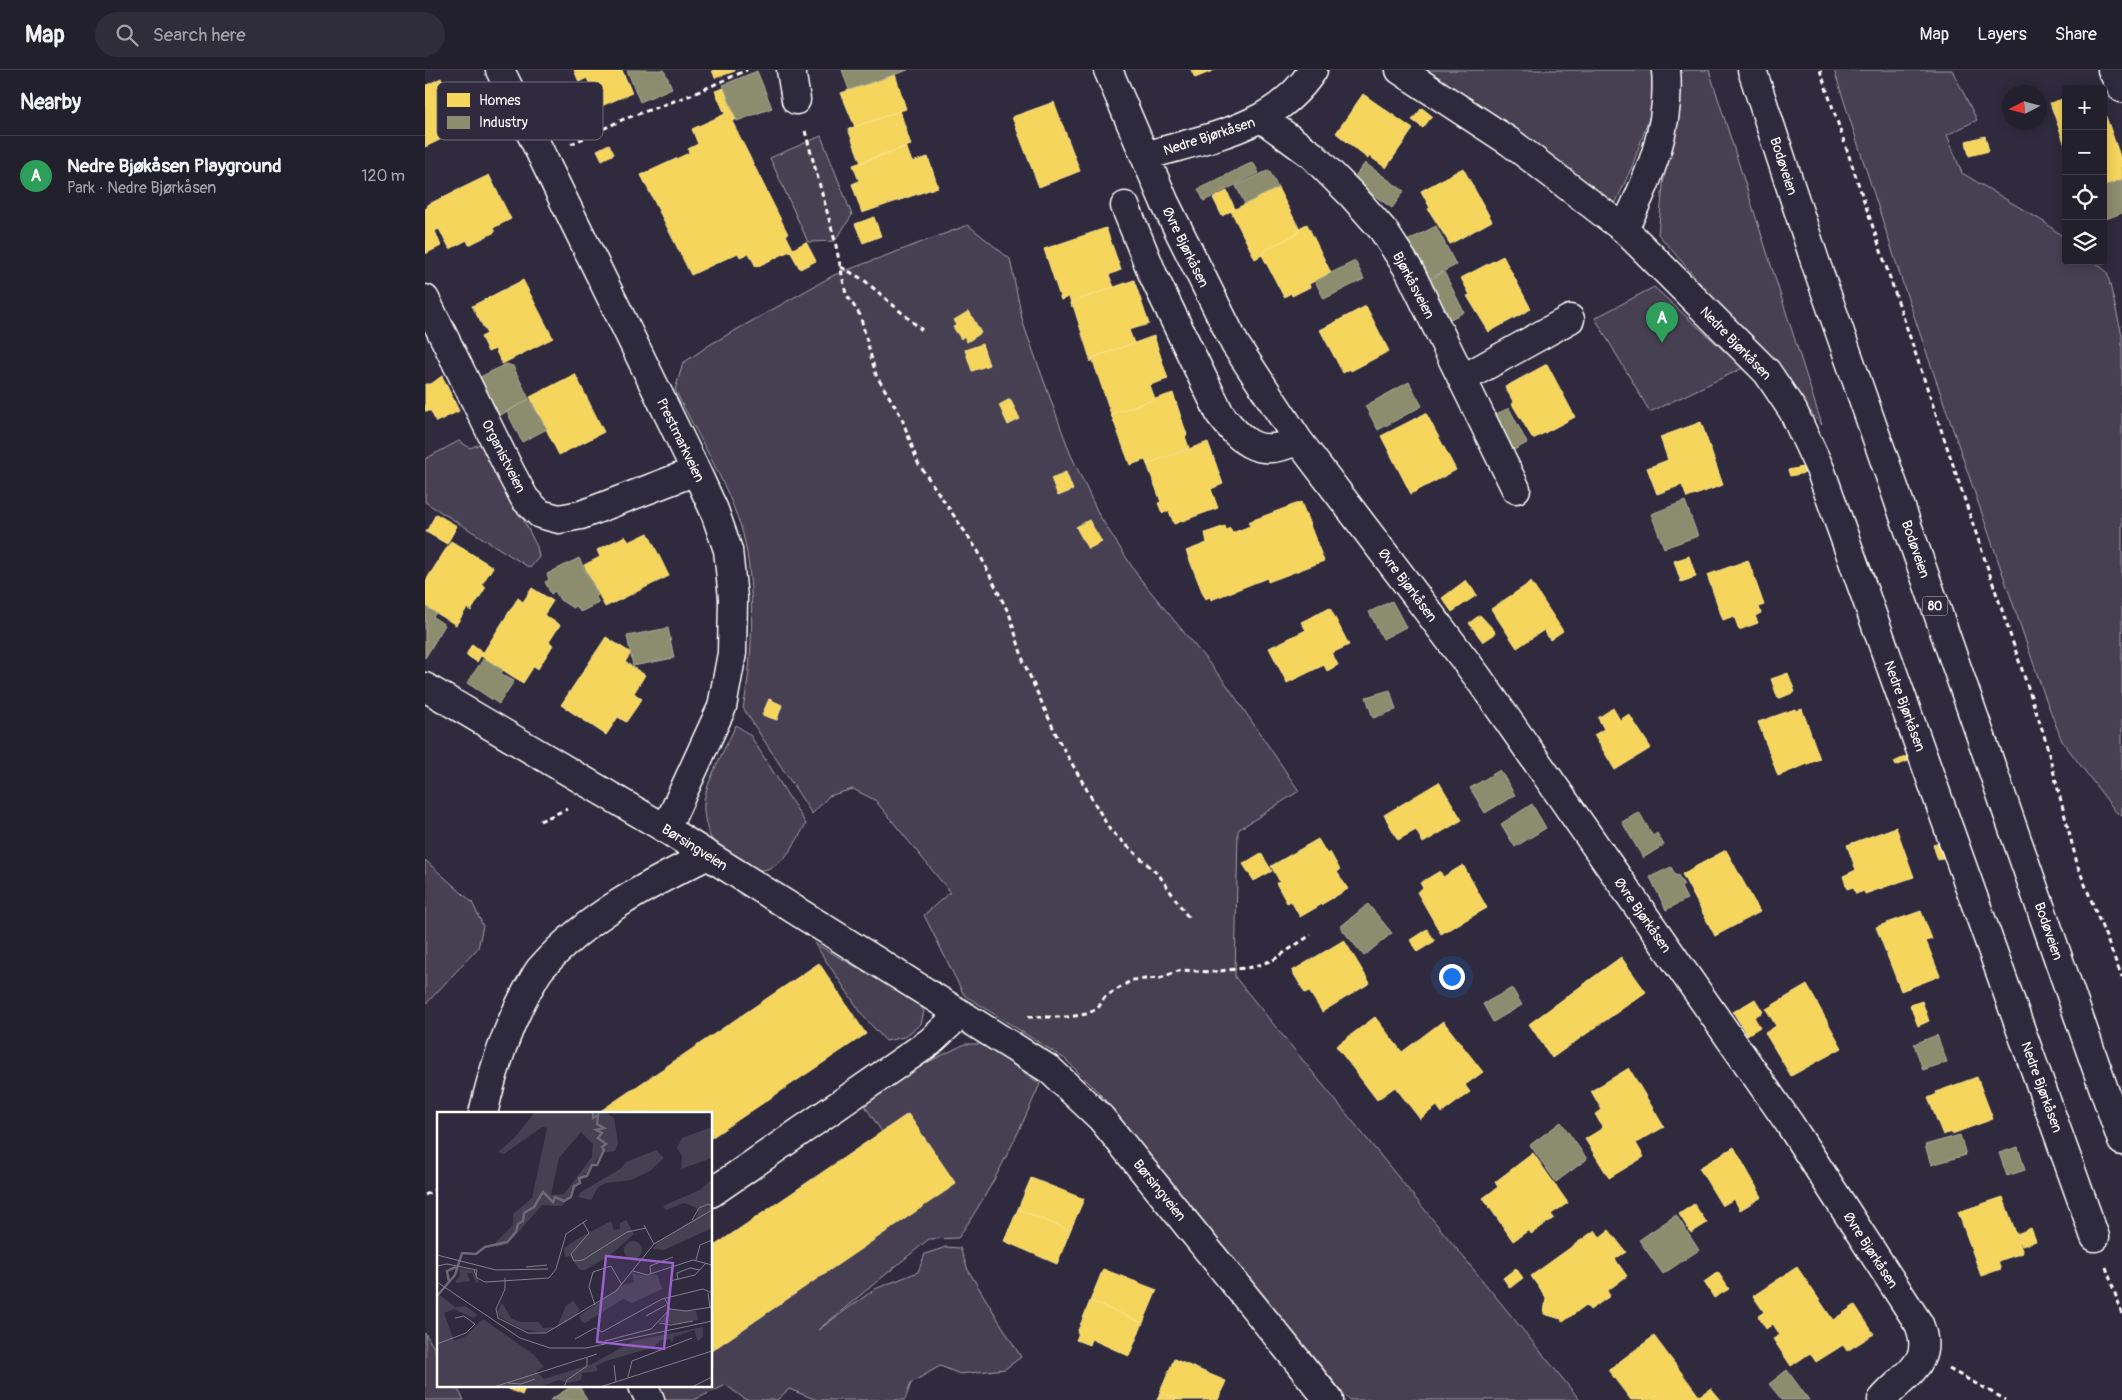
<!DOCTYPE html>
<html lang="en">
<head>
<meta charset="utf-8">
<style>
	body { margin:0; font-family:Pangolin,sans-serif; background:#2f2d3a; color:#f1f3f6 }
	.controls { position:absolute; right:15px; top:15px; display:grid; overflow:hidden; border-radius:5px; box-shadow:0 2px 12px #0003 }
	.controls button { width:45px; height:45px; display:grid; place-items:center; padding:0; border:0; border-bottom:1px solid #403e4a; background:#23202e; color:#f1f3f6; font:25px sans-serif }
	.compass { position:absolute; left:1577px; top:15px; width:45px; height:45px; border-radius:50%; background:#23202e; box-shadow:0 2px 12px #0003; rotate:264deg }
	.you { position:absolute; left:1026px; top:906px; width:18px; height:18px; margin:-12px; border:4px solid #fff; border-radius:50%; background:#1a73e8; box-shadow:0 0 0 8px #1a73e833 }
	.badge { display:grid; place-items:center; width:32px; height:32px; border-radius:50%; background:#bca0f2; color:#fff; font-size:16px; font-weight:700 }
	.pin { position:absolute; translate:-50% -41px; filter:drop-shadow(0 1px 2px #0008) }
	.pin::after { content:''; position:absolute; top:26px; width:18px; height:15px; background:inherit; clip-path:polygon(0 0,100% 0,50% 100%) }
	.list { margin:0; padding:0; list-style:none }
	h2 { display:flex; justify-content:space-between; align-items:center; height:65px; margin:0; padding:0 20px; font-size:21px }
	h2 small { font-size:16px; font-weight:400; color:#a3a3aa }
	.list li { display:grid; grid-template-columns:32px 1fr auto; gap:15px; align-items:center; box-sizing:border-box; height:80px; padding:0 20px; border-top:1px solid #403e4a }
	.list b { display:block; font-size:19px; white-space:nowrap }
	.list p { margin:0; font-size:16px; white-space:nowrap; color:#a3a3aa }
	.list em { font-size:16px; font-style:normal; color:#a3a3aa }
	.icon { flex:none; width:28px; height:28px; fill:none; stroke:currentColor; stroke-width:2; stroke-linecap:round; stroke-linejoin:round }
	.map { position:relative; flex:none; width:1697px; height:1330px; overflow:hidden }
	header { display:flex; align-items:center; gap:30px; box-sizing:border-box; height:70px; padding:0 25px; background:#23202e; border-bottom:1px solid #403e4a }
	header strong { font-size:24px }
	nav { display:flex; gap:28px; margin-inline-start:auto; font-size:18px }
	.search { width:350px; height:45px; background:#2f2d3a; display:flex; align-items:center; gap:12px; box-sizing:border-box; padding:0 18px; border-radius:28px; color:#a3a3aa; font-size:19px }
	main { display:flex }
	aside { flex:1; background:#23202e }
	.map>svg:first-child { display:block }
</style>
</head>
<body>
<header>
<strong>Map</strong>
<div class="search"><svg class="icon" aria-label="search" viewBox="0 0 24 24"><circle cx="10" cy="10" r="6"/><path d="M15 15l6 6"/></svg>Search here</div>
<nav><a>Map</a><a>Layers</a><a>Share</a></nav>
</header>
<main>
<aside>
<h2>Nearby<small></small></h2>
<ul class="list">
<li><span class="badge" style="background:#2e9e5b">A</span><div><b>Nedre Bjøkåsen Playground</b><p>Park · Nedre Bjørkåsen</p></div><em>120 m</em></li>
</ul>
</aside>
<div class="map">
<svg width="1697" height="1330" viewBox="0 0 1697 1330">
	<rect width="100%" height="100%" fill="#2f2a3d"/>
	<filter id="ink" filterUnits="userSpaceOnUse"><feTurbulence type="fractalNoise" baseFrequency=".02" numOctaves="2"/><feDisplacementMap in="SourceGraphic" scale="10" xChannelSelector="R" yChannelSelector="G"/><feConvolveMatrix kernelMatrix="1 2 1 2 8 2 1 2 1" color-interpolation-filters="sRGB"/></filter>
	<g filter="url(#ink)">
		<!-- green -->
		<path fill="#464152" stroke="#a2a0a8" d="M1000,0H1226L1228,37L1208,94L1189,137Z
			M1250,0H1284L1397,355L1233,164Z
			M1409,0H1527L1552,50L1522,65L1537,103L1619,152L1641,169V191H1669L1682,202L1697,265V746L1691,742L1637,671L1620,627L1479,217Z
			M396,66L427,145L410,171L383,172L345,88Z
			M543,155L585,189L598,253L645,383L674,445L713,506L802,615L874,721L813,760L810,907L1155,1330H924L676,1025L640,989L539,925L499,845L525,822L450,730L428,719L404,726L387,744L318,638C329,588 331,502 315,454C299,408 272,364 250,320L258,293L286,274L409,205Z
			M1229,217L1318,298L1225,342L1170,248Z
			M34,371L45,378L60,372L112,477L114,487L105,498L0,432V389Z
			M311,655L325,665L381,754C371,771 362,792 342,799C326,805 299,785 289,773C282,763 278,745 279,733C280,713 302,675 311,655Z
			M0,790L47,832L58,856L53,878L0,935Z
			M389,873L491,931L499,941L496,954L479,967L461,971L439,947Z
			M540,974H559L615,1014C592,1067 566,1121 533,1168L504,1169L393,1260L450,1219L493,1202L500,1184L521,1177L535,1178L543,1200L596,1287L580,1299L535,1304L515,1296L486,1313L480,1330H392L364,1319L352,1330H321L301,1315L269,1330H241L232,1316H286V1281L530,1113L483,1044L457,1062L438,1033L503,992Z
			M0,1263L14,1286V1316H31L39,1330H0Z"/>
		<!-- homes -->
		<path fill="#f6d55c" stroke="#f9e28d" d="M149,0H197L207,23L174,37L162,8L154,12Z
			M287,0H310V1L290,8Z
			M766,0H790L770,8Z
			M470,4L481,39L430,57L416,23Z
			M16,8L38,53L21,61L23,66L0,77V16Z
			M299,18L312,49L307,51L363,164L361,165L368,179L381,172L391,191L375,199L365,181L331,197L324,183L315,187L313,183L266,205L216,105L264,83L263,79L273,74L267,59L300,44L290,21Z
			M938,24L988,59L961,98L944,86L943,89L911,63Z
			M1641,28V78L1625,33Z
			M629,32L655,101L614,117L587,47Z
			M997,38L1007,46L998,58L987,50Z
			M1678,38L1697,92V109L1678,116Z
			M475,41L486,75L436,93L423,59Z
			M1560,66L1564,81L1544,86L1541,71Z
			M184,74L189,84L177,90L172,80Z
			M481,76L487,92L503,87L513,117L437,143L427,114L434,111L428,95Z
			M1038,98L1067,151L1025,174L1003,139L1005,138L996,121Z
			M64,105L86,149L68,158L70,162L44,175L42,170L25,179L14,159L10,161L16,176L0,184V139L3,137L2,135Z
			M853,118L874,158L873,163L839,181L837,185L830,189L806,141Z
			M802,121L810,139L797,146L788,128Z
			M449,147L456,166L438,173L430,154Z
			M882,154L906,203L884,214L885,217L867,226L866,223L859,227L837,185L839,181L873,163L874,158Z
			M681,158L696,200L684,205L689,217L647,232V237L644,227L636,230L619,179Z
			M1078,186L1106,239L1064,262L1042,226L1045,225L1036,208Z
			M98,210L128,268L77,294L70,279L63,282L56,267L62,264L47,236Z
			M709,210L724,254L704,260L709,273L667,288L666,292L647,232Z
			M941,236L964,281L926,301L925,299L918,303L895,260Z
			M544,241L556,263L542,272L539,266L536,269L528,257L532,255L529,250Z
			M729,266L743,309L725,315L730,329L686,344L687,347L667,288Z
			M557,274L564,295L547,301L540,280Z
			M1122,294L1150,347L1108,369L1087,334L1089,333L1080,317Z
			M150,304L179,362L134,385L105,327Z
			M17,306L34,341L11,352L6,341H0V314H6Z
			M748,323L762,365L760,366L764,378L722,394L723,396L720,390L705,395L686,344Z
			M585,329L595,349L583,355L574,335Z
			M1001,343L1031,400L986,424L956,366Z
			M1276,352L1298,415L1262,428L1257,415L1232,424L1222,398L1243,390L1235,367Z
			M783,372L798,414L786,419L793,438L749,454L744,441L737,443L733,433L736,432L722,394Z
			M1378,397L1380,403L1365,406L1363,400Z
			M641,402L648,420L633,426L626,408Z
			M876,432L899,491L843,512L842,508L786,530L785,527L780,529L761,481L782,473L780,463L800,456L801,460L805,458L807,463L825,456L823,452Z
			M11,444L32,456L22,474L1,462Z
			M664,450L677,472L663,479L651,457Z
			M223,463L244,506L180,537L159,495L175,487L172,480L200,466L204,472Z
			M26,471L68,497L57,514L61,517L46,541L42,538L31,555L0,536V512Z
			M1264,486L1271,507L1256,512L1249,491Z
			M1323,490L1339,535L1334,537L1336,543L1330,546L1333,553L1314,560L1309,546L1298,550L1282,505Z
			M1041,510L1052,525L1027,542L1017,528Z
			M1106,512L1138,561L1125,570L1119,560L1092,578L1066,539Z
			M107,518L128,531L119,545L135,555L124,572L128,575L113,599L109,596L98,613L56,586L93,528L98,532Z
			M905,538L924,575L907,583L913,595L902,601L899,595L862,613L844,578L881,560L876,552Z
			M1055,545L1069,560L1070,564L1058,572L1044,553Z
			M181,567L206,583L200,592L220,605L209,623L217,629L201,652L193,647L181,665L136,635Z
			M47,574L58,582L52,592L41,585Z
			M1363,603L1370,622L1353,629L1346,609Z
			M344,629L357,635L352,650L337,645Z
			M1188,638L1195,650L1204,644L1226,678L1190,700L1169,665L1179,659L1173,648Z
			M1370,639L1371,641L1377,639L1395,689L1353,706L1333,652Z
			M1486,684L1488,689L1471,696L1469,692Z
			M1014,712L1037,750L998,773L991,760L973,770L959,745Z
			M1471,757L1489,807L1440,824L1439,821L1431,824L1428,817L1422,819L1418,806L1431,800L1422,775Z
			M893,769L902,784L905,782L915,800L912,802L923,819L875,847L866,831L862,833L851,813L855,812L846,796Z
			M1519,771L1525,787L1513,790L1508,775Z
			M1301,780L1335,842L1290,866L1257,804Z
			M836,783L847,801L829,811L818,794Z
			M1038,795L1062,838L1016,864L992,822L998,818L995,813L1015,801L1018,807Z
			M1496,841L1507,869L1501,871L1515,906L1476,921L1451,857Z
			M1002,859L1010,871L992,882L985,870Z
			M919,870L945,913L897,942L884,921L880,923L867,901Z
			M1196,887L1221,922L1127,988L1104,954Z
			M394,893L441,964L286,1068V1044H171Z
			M1382,915L1417,978L1366,1006L1340,963L1351,956L1341,939Z
			M1330,929L1338,942L1329,947L1335,957L1322,965L1308,942Z
			M1497,931L1504,951L1493,956L1485,935Z
			M950,947L977,982L1018,951L1058,1002L1040,1015L1045,1022L1017,1043L1012,1036L995,1049L970,1017L952,1030L911,976Z
			M1204,998L1239,1057L1211,1073L1219,1087L1184,1108L1160,1069L1178,1058L1170,1044L1177,1040L1166,1021Z
			M1552,1007L1568,1049L1527,1064L1526,1062L1518,1065L1503,1028L1512,1024L1511,1022Z
			M483,1044L531,1114L286,1281V1178Z
			M1309,1077L1337,1127L1315,1140L1309,1129L1297,1136L1274,1098Z
			M1108,1083L1143,1133L1126,1144L1129,1148L1106,1164L1104,1160L1088,1171L1058,1128L1073,1117L1070,1112Z
			M606,1108L659,1129L645,1161L593,1139Z
			M1578,1127L1598,1183L1573,1191L1576,1199L1556,1206L1533,1142Z
			M1269,1134L1282,1153L1266,1163L1254,1144Z
			M593,1139L645,1161L632,1194L579,1171Z
			M1606,1158L1611,1171L1597,1176L1592,1164Z
			M1170,1160L1175,1167L1184,1160L1201,1182L1190,1189L1202,1206L1182,1221L1185,1226L1165,1240L1161,1235L1138,1252L1136,1249L1119,1244L1121,1228L1106,1206Z
			M1372,1197L1408,1250L1430,1235L1449,1264L1422,1281L1418,1275L1391,1292L1385,1283L1366,1296L1348,1269L1355,1265L1348,1254L1341,1259L1333,1246L1339,1242L1328,1226Z
			M1091,1198L1098,1208L1085,1218L1078,1208Z
			M678,1199L732,1220L718,1253L665,1231Z
			M1293,1202L1304,1219L1289,1228L1279,1212Z
			M665,1231L718,1253L704,1286L666,1269L664,1275L651,1270L654,1263H652Z
			M1229,1266L1274,1326L1286,1318L1296,1330H1206L1183,1300Z
			M749,1289L801,1311L793,1330H755L735,1322Z
			M77,1316H101L97,1325Z
			M735,1322L755,1330H732Z"/>
		<!-- industry -->
		<path fill="#8c8c6e" stroke="#aeae9a" d="M202,0H239L247,18L215,32Z
			M417,0H483L424,20Z
			M332,1L347,38L312,51L298,15Z
			M828,92L834,103L779,131L773,119Z
			M940,93L979,121L967,138L927,110Z
			M844,100L853,118L820,134L811,116Z
			M1697,110V143L1678,150V116Z
			M1011,156L1031,195L1000,211L980,172Z
			M930,191L939,209L899,229L890,211Z
			M1019,202L1039,242L1020,252L1001,212Z
			M81,294L88,296L104,329L74,346L55,307Z
			M984,312L997,336L953,360L940,336Z
			M104,329L122,359L97,372L82,342Z
			M1084,338L1102,373L1083,383L1065,347Z
			M1260,431L1273,466L1239,478L1226,444Z
			M154,488L173,525L171,527L174,533L155,542L152,536L148,538L135,530L130,521L126,524L120,512L124,510L122,504Z
			M967,531L981,557L958,569L944,542Z
			M0,536L11,543L8,547L20,555L0,588Z
			M243,558L249,588L208,596L202,566Z
			M59,588L78,600L76,604L89,611L74,634L42,613Z
			M965,620L971,640L948,648L941,627Z
			M1075,700L1090,725L1060,743L1045,718Z
			M1107,734L1121,758L1090,777L1076,754Z
			M1214,742L1228,766L1232,763L1239,775L1218,788L1197,752Z
			M1246,797L1251,806L1253,805L1259,815L1256,817L1262,829L1241,840L1225,807Z
			M943,834L967,863L939,886L915,857Z
			M1087,918L1097,935L1068,952L1058,934Z
			M1512,965L1522,992L1498,1000L1489,974Z
			M1136,1052L1162,1089L1131,1112L1105,1075Z
			M1535,1065L1541,1085L1506,1095L1500,1075Z
			M1593,1077L1600,1100L1582,1106L1574,1083Z
			M1251,1145L1274,1180L1238,1204L1214,1170Z
			M1362,1300L1384,1330H1357L1344,1314Z
			M147,1316H154L162,1330H125Z"/>
		<g fill="none" stroke-linecap="round" stroke-linejoin="round">
			<!-- minor casing -->
			<g stroke="#fff" stroke-width="31">
				<path id="minor" d="M75,0L271,401L289,440L303,480L308,528L307,583L297,637L241,759
					M366,0L371,30
					M683,0L740,133L810,274L873,370L1052,606L1364,1053L1494,1254C1510,1294 1480,1303 1457,1330
					M975,0L1085,72L1199,159L1342,302L1368,341L1395,399L1670,1167
					M1687,0L1697,18
					M838,49L887,85L927,125L958,160L984,200L1091,419
					M720,86C783,67 850,59 888,0
					M700,136L728,205L795,344C818,374 835,389 873,370
					M1199,159C1224,108 1246,58 1241,0
					M0,229L86,403L100,429L115,444L134,449L156,445L271,401
					M1037,309L1145,249
					M0,617L241,759L625,1000L676,1048L904,1330
					M58,1044C68,1000 81,959 103,919C108,912 111,903 117,897C161,847 224,814 283,785
					M286,1123L505,972L535,944
					M218,1316L225,1330"/>
			</g>
			<!-- major casing -->
			<g stroke="#fff" stroke-width="31">
				<path id="major" d="M1327,0L1391,194L1697,1071"/>
			</g>
			<!-- path -->
			<path stroke="#fff" stroke-width="3" stroke-dasharray="5 4" stroke-linecap="butt" d="M1395,0L1619,665L1653,797L1697,907
				M380,61L410,171L421,224L435,245L451,305L476,346L493,393L553,481L585,546L599,593L634,671L685,760L734,805L765,850
				M146,74L199,49L266,25L322,0
				M416,197L439,210L497,260
				M115,751L142,739
				M603,947H643L662,944L673,938L680,927L707,910L735,908L756,900L787,902L828,897L848,890L886,865
				M0,1125L14,1118
				M1681,1197L1697,1244
				M1524,1299L1581,1330"/>
			<!-- minor -->
			<use href="#minor" stroke="#2f2a3d" stroke-width="28"/>
			<!-- major -->
			<use href="#major" stroke="#2f2a3d" stroke-width="28"/>
		</g>
	</g>
	<g text-anchor="middle" stroke-width="5" stroke-linejoin="round" paint-order="stroke">
		<!-- shield labels -->
		<rect fill="#2f2a3d" stroke="#c1bfc5" stroke-width="1" x="1497.5" y="526.5" width="25" height="19" rx="4"/>
		<g font-size="12" font-weight="bold" fill="#fff">
			<text x="1510" y="540">80</text>
		</g>
		<!-- street labels -->
		<g font-size="14" fill="#fff" stroke="#2f2a3d">
			<text transform="translate(784 66) rotate(-18)" y="5">Nedre Bjørkåsen</text>
			<text transform="translate(1359 96) rotate(72)" y="5">Bodøveien</text>
			<text transform="translate(761 177) rotate(64)" y="5">Øvre Bjørkåsen</text>
			<text transform="translate(989 215) rotate(62)" y="5">Bjørkåsveien</text>
			<text transform="translate(1311 273) rotate(46)" y="5">Nedre Bjørkåsen</text>
			<text transform="translate(256 370) rotate(64)" y="5">Prestmarkveien</text>
			<text transform="translate(79 386) rotate(63)" y="5">Organistveien</text>
			<text transform="translate(1491 479) rotate(71)" y="5">Bodøveien</text>
			<text transform="translate(983 515) rotate(53)" y="5">Øvre Bjørkåsen</text>
			<text transform="translate(1480 636) rotate(70)" y="5">Nedre Bjørkåsen</text>
			<text transform="translate(270 777) rotate(32)" y="5">Børsingveien</text>
			<text transform="translate(1218 845) rotate(55)" y="5">Øvre Bjørkåsen</text>
			<text transform="translate(1624 861) rotate(71)" y="5">Bodøveien</text>
			<text transform="translate(1617 1017) rotate(70)" y="5">Nedre Bjørkåsen</text>
			<text transform="translate(735 1120) rotate(51)" y="5">Børsingveien</text>
			<text transform="translate(1446 1180) rotate(57)" y="5">Øvre Bjørkåsen</text>
		</g>
	</g>
	<!-- overview -->
	<g transform="translate(12 1042)">
		<rect width="275" height="275" fill="#2f2a3d"/>
		<path d="M98,0H168L177,6L181,31L178,39L165,41L125,94L105,93L71,132L59,135V130L76,113V102L95,86L110,16L105,15L67,42L61,40L78,25ZM144,20L156,32L155,45L127,82L114,83L122,46ZM275,15V46L244,57L245,44L240,36L245,26ZM219,38L227,46L213,59L194,68L169,71L161,75L154,88L141,85L144,80L183,57L189,50ZM275,67V116L227,138L216,137L220,131L259,106L261,100L260,96L247,91L229,98L226,94L263,78ZM189,108L197,122L172,144L148,158H143L133,144L128,145L127,136L142,126L174,109L177,118L183,117V111ZM187 138a9 9 0 1 1 18 0a9 9 0 1 1-18 0ZM22,156L35,158L42,170L39,171L35,161H30L33,169L20,171L18,169L23,164ZM195,161L207,164L220,162L225,177L195,191L186,187L148,211L145,210L142,204L186,173L197,170ZM3,183L18,195L28,194L41,203L36,206L17,197L7,201L17,229L29,224L46,207L97,243L107,255L99,259L107,267L155,252L196,229L266,215V224L261,230L257,218L237,225L235,231L233,227L223,228L217,235L169,249L159,254L161,259L145,261L144,268L131,271L122,268L102,275H0V184ZM136,189L143,198L136,206L120,215L106,221L85,217L63,205L60,200L65,191L74,206L83,210H102L106,216L120,215L129,194ZM233,198L259,199L261,208L237,212L223,210Z" fill="#464152" fill-rule="evenodd"/>
		<path fill="none" stroke="#6d6a77" stroke-width="2.5" d="M12,170L10,159L19,155M0,184L18,163L25,141L39,142L48,135L70,130L79,120L81,112L86,109L87,101L97,95L106,80L116,90L118,85L127,89L134,85L137,74L143,71L142,66L150,64L155,53H160L167,38L165,35L169,32L161,26L165,21L159,18L167,16L160,12L161,3L156,6V0"/>
		<path fill="none" stroke="#827f8b" stroke-width="1" d="M255,108L262,96L271,92L275,94M146,110L152,121L134,142L137,149L146,148L190,120L209,116M207,113L217,132M0,143L59,158L111,157M259,148L263,133L275,128M0,154L10,152L40,158L39,164M89,155L110,153M37,158L40,166L48,170L112,166L119,157L129,122L150,108M196,159L210,163L256,148L275,153M214,162L213,154L236,145M68,166V177L59,197L61,206L91,221H109L179,179L217,132L275,98M241,168L240,161L253,156L263,158M233,169L258,163L269,151M0,170L83,226L113,236H149L275,209M271,181L273,196M158,193L152,175L156,160L174,154L185,173M233,197L249,199L275,195M209,204L229,193M222,211L234,213L256,209M138,227L158,216L165,220L225,187L266,177L275,181M168,229L214,217L233,197L228,187M0,232L29,221L38,212L27,204L18,206M177,253L179,270M191,265L195,249L255,226M71,271L84,272L98,267M57,275L160,242M127,275L130,268L150,254V246M163,275L275,239M255,275L275,265"/>
		<path fill="#9c61cf" fill-opacity="0.15" stroke="#9c61cf" stroke-width="2.5" d="M169,144L236,151L227,237L160,230Z"/>
		<rect width="275" height="275" fill="none" stroke="#fff" stroke-width="2.5"/>
	</g>
	<!-- legend -->
	<rect x="12" y="12" width="166" height="58" rx="8" fill="#2f2a3d" stroke="#6d6a77" stroke-width="1"/>
	<rect x="22" y="23" width="23" height="14" fill="#f6d55c"/>
	<rect x="22" y="46" width="23" height="13" fill="#8c8c6e"/>
	<g font-size="14" fill="#fff">
		<text x="54" y="35">Homes</text>
		<text x="54" y="57">Industry</text>
	</g>
</svg>
<div class="controls">
<button>+</button>
<button>−</button>
<button><svg class="icon" aria-label="locate" viewBox="0 0 24 24"><circle cx="12" cy="12" r="6"/><path d="M12 2v4M12 18v4M2 12h4M18 12h4"/></svg></button>
<button><svg class="icon" aria-label="layers" viewBox="0 0 24 24"><path d="M12 4l9 5-9 5-9-5zM3 14l9 5 9-5"/></svg></button>
</div>
<svg class="compass" viewBox="-18 -18 36 36"><path d="M0-13l5 13h-10z" fill="#e53935"/><path d="M0 13l5-13h-10z" fill="#a3a3aa"/></svg>
<div class="you"></div>
<div class="pin badge" style="left:1237px;top:273px;background:#2e9e5b">A</div>
</div>
</main>
</body>
</html>
